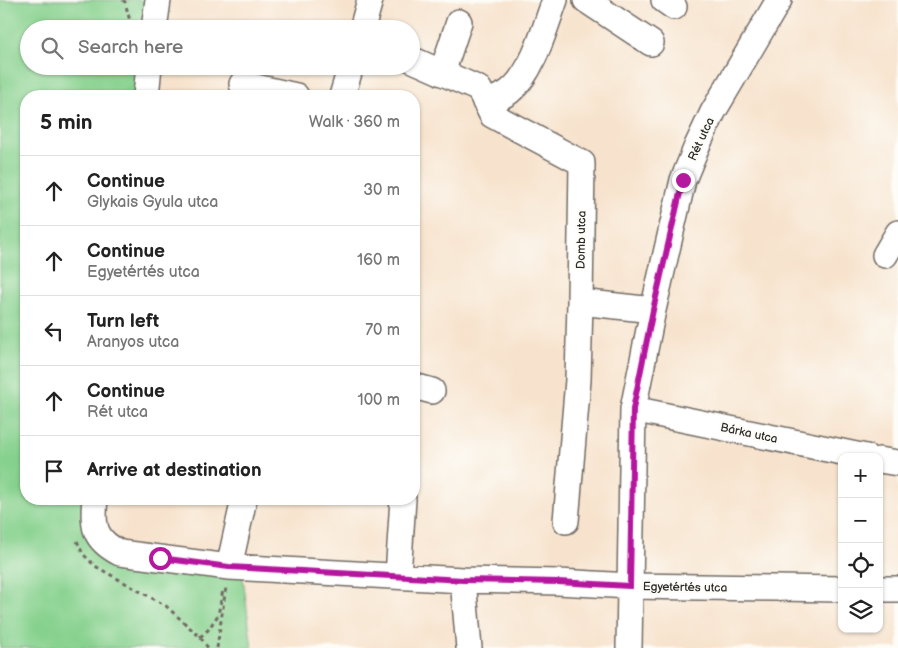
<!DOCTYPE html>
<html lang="en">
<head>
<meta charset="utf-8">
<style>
	body { margin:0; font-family:"Balsamiq Sans",sans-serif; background:#f6f6f6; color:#222 }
	.controls { position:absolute; right:15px; bottom:15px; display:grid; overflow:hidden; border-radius:10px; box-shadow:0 1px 4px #0004 }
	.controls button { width:45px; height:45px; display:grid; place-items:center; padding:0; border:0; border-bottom:1px solid #e0e0e0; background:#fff; color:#222; font:25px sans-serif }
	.stop { position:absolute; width:15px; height:15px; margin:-11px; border:4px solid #b5179e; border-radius:50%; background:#fff }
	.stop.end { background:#b5179e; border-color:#fff; box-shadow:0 1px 5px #0008 }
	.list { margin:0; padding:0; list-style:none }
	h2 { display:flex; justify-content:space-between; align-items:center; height:65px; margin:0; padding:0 20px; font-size:21px }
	h2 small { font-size:16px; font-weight:400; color:#767676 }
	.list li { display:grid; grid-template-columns:32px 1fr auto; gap:15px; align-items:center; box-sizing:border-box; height:70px; padding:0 20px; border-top:1px solid #e0e0e0 }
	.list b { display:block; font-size:19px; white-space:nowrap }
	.list p { margin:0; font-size:16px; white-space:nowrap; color:#767676 }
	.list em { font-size:16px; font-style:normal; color:#767676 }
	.icon { flex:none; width:28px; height:28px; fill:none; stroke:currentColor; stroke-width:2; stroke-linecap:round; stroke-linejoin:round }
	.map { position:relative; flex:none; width:898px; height:648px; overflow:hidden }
	.search { position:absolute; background:#fff; box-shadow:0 1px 4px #0004; left:20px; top:20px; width:400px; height:55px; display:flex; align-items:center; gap:12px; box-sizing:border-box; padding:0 18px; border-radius:28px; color:#767676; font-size:19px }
	.panel { position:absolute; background:#fff; box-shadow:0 1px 4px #0004; left:20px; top:90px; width:400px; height:415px; border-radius:20px }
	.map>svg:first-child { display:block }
</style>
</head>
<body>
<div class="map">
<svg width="898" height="648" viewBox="0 0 898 648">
	<rect width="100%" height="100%" fill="#fdfcf7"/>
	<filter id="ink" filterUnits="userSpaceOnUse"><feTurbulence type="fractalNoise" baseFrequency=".02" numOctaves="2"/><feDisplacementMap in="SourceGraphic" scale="10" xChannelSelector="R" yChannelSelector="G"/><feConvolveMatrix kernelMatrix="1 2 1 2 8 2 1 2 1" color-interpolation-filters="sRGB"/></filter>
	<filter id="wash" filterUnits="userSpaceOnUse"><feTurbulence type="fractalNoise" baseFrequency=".0096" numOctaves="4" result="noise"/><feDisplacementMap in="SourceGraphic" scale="20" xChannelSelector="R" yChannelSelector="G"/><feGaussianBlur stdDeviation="1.12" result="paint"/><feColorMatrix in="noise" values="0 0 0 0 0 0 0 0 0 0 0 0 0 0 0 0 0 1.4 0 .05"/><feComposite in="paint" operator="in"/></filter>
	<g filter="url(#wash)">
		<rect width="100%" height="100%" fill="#f7e3cd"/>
		<!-- grass -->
		<path fill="#87d18e" stroke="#597e5c" d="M0,0H142L151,11V29H29V66H151L150,96H26V499H98L103,529L129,552L241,562L252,648H0Z"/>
	</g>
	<g filter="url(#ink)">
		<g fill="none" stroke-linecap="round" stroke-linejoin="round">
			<!-- minor casing -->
			<g stroke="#726b64" stroke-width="28">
				<path id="minor" d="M586,0L651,43
					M664,0L674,7
					M154,29L158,0
					M362,29L370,0
					M411,59L479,89L492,115L582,163L580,302L578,380L566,521
					M442,73L459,22
					M242,84L296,96
					M146,96L149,66
					M342,96L351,66
					M485,102C494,99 503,97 510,91C533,73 545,27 555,0
					M885,255L898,233
					M580,302L653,310
					M414,386L432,391
					M633,409L866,457
					M879,460L898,463
					M95,499C92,526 94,540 120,553L229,567L463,580L558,582L630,586L842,589
					M229,567L244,499
					M398,576L403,499
					M463,580L469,648
					M879,589H898
					M629,648L633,409L653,310L683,180L697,146L713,112L779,0"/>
			</g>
			<!-- path -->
			<path stroke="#726b64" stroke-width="3" stroke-dasharray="4 4" stroke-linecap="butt" d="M123,0L125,2L132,29
				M77,541L83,554L95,566L166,606L200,637L208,648
				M200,637L208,630L218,615L223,590
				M217,648L226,587"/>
			<!-- minor -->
			<use href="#minor" stroke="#fff" stroke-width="25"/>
		</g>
	</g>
	<g fill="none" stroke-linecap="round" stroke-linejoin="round" filter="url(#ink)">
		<!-- route -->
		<path stroke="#b5179e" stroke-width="6" d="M160,558L229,567L463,580L558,582L630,586L633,409L653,310L683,180"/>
	</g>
	<g text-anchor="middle" stroke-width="4.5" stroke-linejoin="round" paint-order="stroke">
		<!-- street labels -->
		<g font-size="12" fill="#2b2b2b" stroke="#fdfcf7">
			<text transform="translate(701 139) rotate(-65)" y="4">Rét utca</text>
			<text transform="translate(581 240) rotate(-89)" y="4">Domb utca</text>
			<text transform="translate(749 433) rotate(12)" y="4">Bárka utca</text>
			<text transform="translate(685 587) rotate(1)" y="4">Egyetértés utca</text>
		</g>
	</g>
</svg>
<div class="controls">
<button>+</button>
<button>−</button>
<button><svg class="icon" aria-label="locate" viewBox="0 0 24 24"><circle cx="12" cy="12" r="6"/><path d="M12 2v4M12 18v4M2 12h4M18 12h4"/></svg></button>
<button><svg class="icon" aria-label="layers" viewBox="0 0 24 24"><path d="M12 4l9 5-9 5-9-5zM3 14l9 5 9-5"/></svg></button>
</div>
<div class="stop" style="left:160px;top:558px"></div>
<div class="stop end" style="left:683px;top:180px"></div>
<div class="search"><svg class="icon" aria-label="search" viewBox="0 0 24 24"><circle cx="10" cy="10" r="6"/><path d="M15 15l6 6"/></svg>Search here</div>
<section class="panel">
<h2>5 min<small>Walk · 360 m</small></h2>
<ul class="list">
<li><svg class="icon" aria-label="ahead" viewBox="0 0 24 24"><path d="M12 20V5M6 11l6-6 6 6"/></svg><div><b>Continue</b><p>Glykais Gyula utca</p></div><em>30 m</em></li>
<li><svg class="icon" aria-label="ahead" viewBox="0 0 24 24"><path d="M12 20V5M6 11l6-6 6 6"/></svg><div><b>Continue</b><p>Egyetértés utca</p></div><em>160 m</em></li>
<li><svg class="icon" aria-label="left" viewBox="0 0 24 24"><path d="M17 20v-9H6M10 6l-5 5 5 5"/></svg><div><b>Turn left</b><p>Aranyos utca</p></div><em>70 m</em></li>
<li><svg class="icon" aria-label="ahead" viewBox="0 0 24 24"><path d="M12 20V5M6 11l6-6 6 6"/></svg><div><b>Continue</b><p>Rét utca</p></div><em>100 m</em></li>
<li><svg class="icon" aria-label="arrive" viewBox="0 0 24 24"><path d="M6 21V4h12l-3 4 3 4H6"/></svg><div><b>Arrive at destination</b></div></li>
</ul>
</section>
</div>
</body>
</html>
